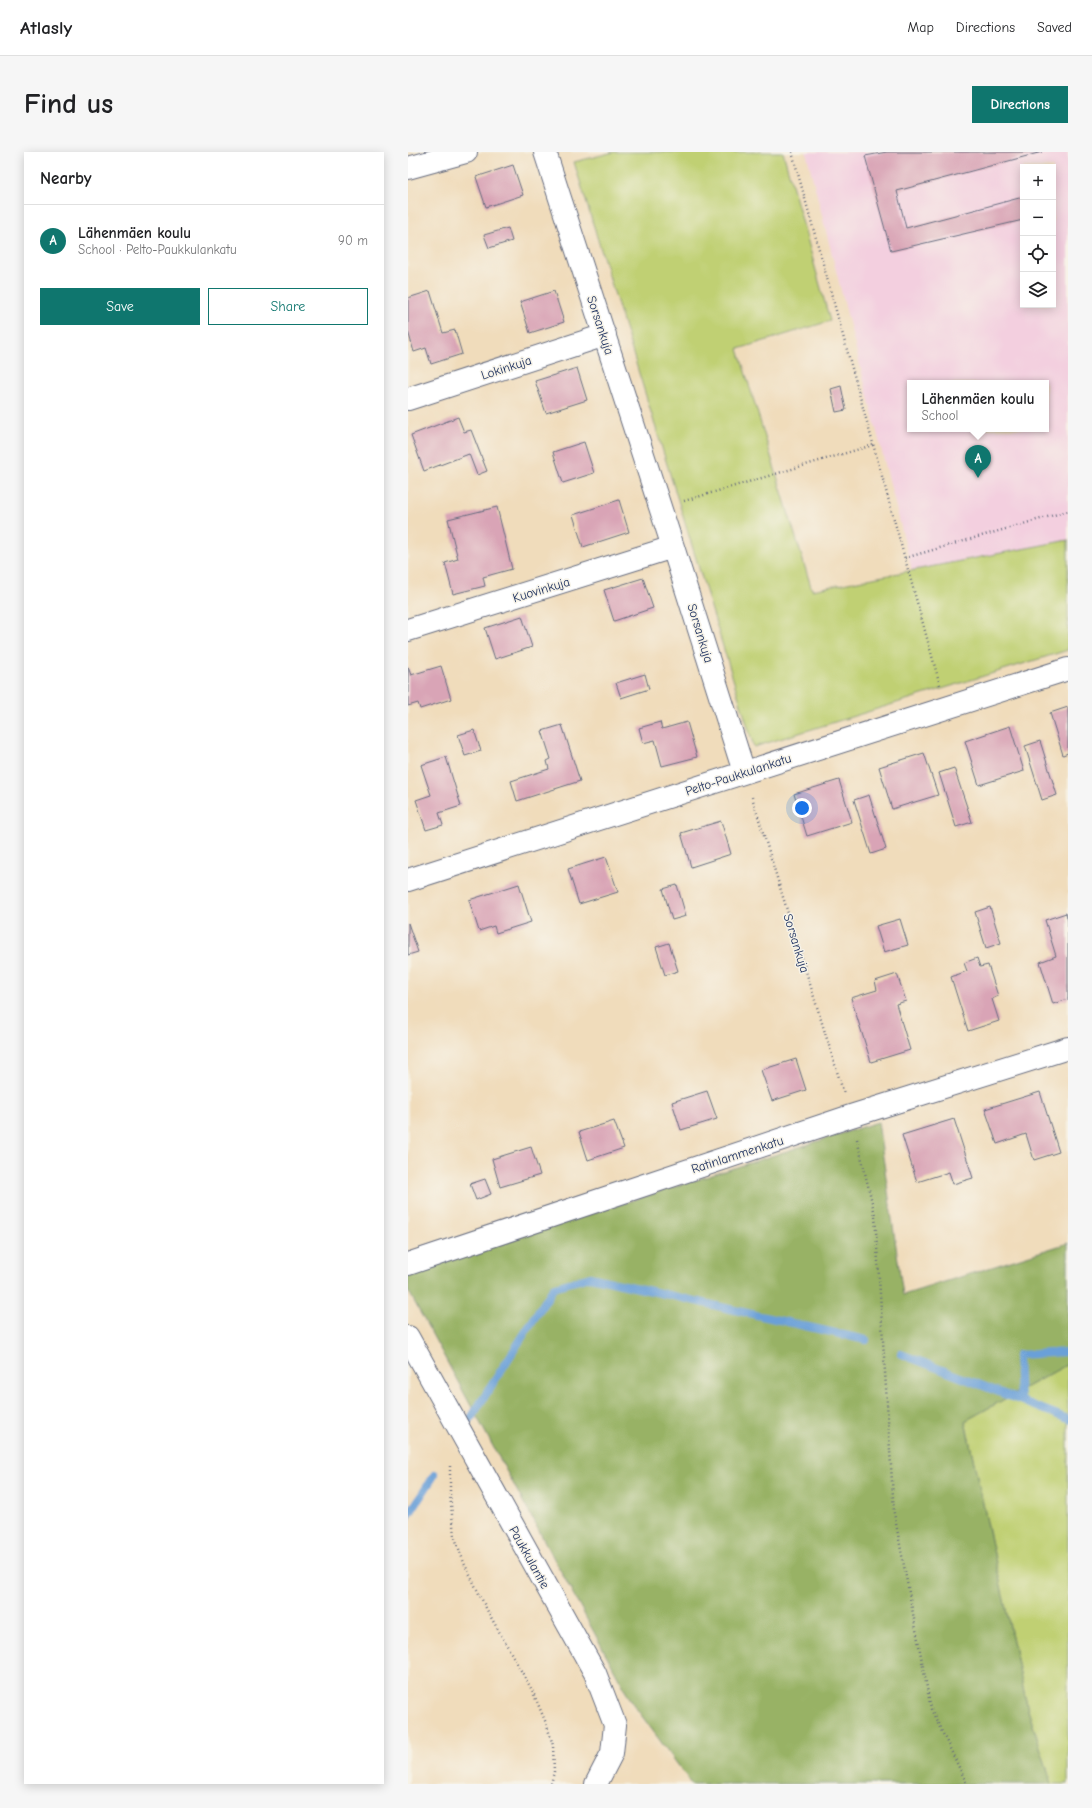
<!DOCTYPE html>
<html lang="en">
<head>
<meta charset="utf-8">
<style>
	body { margin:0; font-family:"Comic Neue",sans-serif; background:#f6f6f6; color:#202124 }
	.controls { position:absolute; right:12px; top:12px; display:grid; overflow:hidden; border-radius:0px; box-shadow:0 2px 10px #0003 }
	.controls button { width:36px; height:36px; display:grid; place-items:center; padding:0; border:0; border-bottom:1px solid #e0e0e0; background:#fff; color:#202124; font:20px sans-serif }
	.you { position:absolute; left:394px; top:656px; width:14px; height:14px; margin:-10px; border:3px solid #fff; border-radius:50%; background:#1a73e8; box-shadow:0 0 0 6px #1a73e833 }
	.badge { display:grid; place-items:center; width:26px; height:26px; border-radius:50%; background:#0f766e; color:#fff; font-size:13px; font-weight:700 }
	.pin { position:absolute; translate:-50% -33px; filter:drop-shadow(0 1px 2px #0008) }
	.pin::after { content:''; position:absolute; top:21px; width:14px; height:12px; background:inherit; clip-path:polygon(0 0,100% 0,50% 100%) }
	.popup { position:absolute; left:499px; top:228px; width:142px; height:52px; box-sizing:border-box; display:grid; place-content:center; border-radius:0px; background:#fff; filter:drop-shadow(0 1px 3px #0005); font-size:13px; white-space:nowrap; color:#757577 }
	.popup b { font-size:15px; color:#202124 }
	.popup::after { content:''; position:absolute; left:50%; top:100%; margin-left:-8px; border:8px solid transparent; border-top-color:#fff }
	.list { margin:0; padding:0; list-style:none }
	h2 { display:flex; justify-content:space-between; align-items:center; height:52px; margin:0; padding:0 16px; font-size:17px }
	h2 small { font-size:13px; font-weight:400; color:#757577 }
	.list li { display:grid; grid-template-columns:26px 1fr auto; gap:12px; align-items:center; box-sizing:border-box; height:72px; padding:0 16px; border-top:1px solid #e0e0e0 }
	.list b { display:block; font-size:15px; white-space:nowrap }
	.list p { margin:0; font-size:13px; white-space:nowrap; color:#757577 }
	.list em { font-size:13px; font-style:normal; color:#757577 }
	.actions { display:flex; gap:8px; padding:12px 16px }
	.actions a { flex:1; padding:9px 0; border:1px solid #0f766e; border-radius:0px; text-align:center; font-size:14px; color:#0f766e }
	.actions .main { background:#0f766e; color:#fff }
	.icon { flex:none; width:22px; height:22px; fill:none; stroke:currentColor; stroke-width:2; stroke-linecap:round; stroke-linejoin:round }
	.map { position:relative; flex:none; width:660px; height:1632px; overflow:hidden; border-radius:0px }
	header { display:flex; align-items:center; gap:24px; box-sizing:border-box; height:56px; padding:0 20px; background:#fff; border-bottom:1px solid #e0e0e0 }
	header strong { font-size:19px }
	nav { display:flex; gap:22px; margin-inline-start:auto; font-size:14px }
	.intro { display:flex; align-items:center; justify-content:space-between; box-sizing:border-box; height:96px; padding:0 24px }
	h1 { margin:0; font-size:28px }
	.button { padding:10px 18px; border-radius:0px; background:#0f766e; color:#fff; font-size:14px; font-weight:700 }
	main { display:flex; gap:24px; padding:0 24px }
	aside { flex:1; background:#fff; border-radius:0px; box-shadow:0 2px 10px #0003 }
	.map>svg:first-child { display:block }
</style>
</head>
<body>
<header>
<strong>Atlasly</strong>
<nav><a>Map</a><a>Directions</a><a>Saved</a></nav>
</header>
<div class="intro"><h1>Find us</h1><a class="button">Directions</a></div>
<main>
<aside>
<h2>Nearby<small></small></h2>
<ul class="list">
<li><span class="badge">A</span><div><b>Lähenmäen koulu</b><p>School · Pelto-Paukkulankatu</p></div><em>90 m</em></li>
</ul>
<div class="actions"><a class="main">Save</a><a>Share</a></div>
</aside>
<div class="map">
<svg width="660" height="1632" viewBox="0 0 660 1632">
	<rect width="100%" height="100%" fill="#f7f3e8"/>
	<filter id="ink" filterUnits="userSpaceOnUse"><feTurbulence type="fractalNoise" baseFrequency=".025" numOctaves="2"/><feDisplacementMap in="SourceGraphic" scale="8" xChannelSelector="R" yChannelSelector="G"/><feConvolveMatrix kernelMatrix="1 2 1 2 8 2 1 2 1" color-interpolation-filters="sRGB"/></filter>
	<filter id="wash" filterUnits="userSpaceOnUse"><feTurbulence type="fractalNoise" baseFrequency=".012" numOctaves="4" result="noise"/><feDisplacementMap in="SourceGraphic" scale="16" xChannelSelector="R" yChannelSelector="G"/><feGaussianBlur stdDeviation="0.9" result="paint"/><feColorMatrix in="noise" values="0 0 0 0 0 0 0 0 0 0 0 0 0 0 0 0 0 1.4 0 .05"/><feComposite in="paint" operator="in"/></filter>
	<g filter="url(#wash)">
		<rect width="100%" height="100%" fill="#f0dcbb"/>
		<!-- built -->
		<path fill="#f3cfdf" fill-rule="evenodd" d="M398,0H660V498L534,537ZM615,15H645V153H615ZM502,231H638V277H502Z"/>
		<!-- green -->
		<path fill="#c0d073" stroke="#6e8068" d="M206,0H375L422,169L330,197L404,438L660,388V498L346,595L166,10Z
			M660,1212V1632H644L620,1558L557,1269Z"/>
		<!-- forest -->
		<path fill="#98b265" stroke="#5a7062" d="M470,970L495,1143L660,1091V1212L557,1269L620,1558L644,1632H284L225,1552L0,1138V1120Z"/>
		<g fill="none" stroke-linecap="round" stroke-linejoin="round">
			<!-- stream -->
			<path stroke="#6aa0d8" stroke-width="8" d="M493,1202L660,1267
				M612,1248L610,1203L660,1200
				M61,1269L146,1135L182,1125L458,1188
				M0,1364L27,1322"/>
		</g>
		<g id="blocks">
			<!-- building -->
			<path fill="#d9a4b6" d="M479,0H634L489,39L498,76L615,45V68L483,99L457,4Z
				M105,13L115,43L78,55L68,25Z
				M100,76L104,89L81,96L76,83Z
				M22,139L35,181L47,178L54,202L23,212L18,196L6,200L0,179V146Z
				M146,139L156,170L122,181L112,150Z
				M169,216L179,248L138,261L127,229Z
				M433,234L438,258L428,260L423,237Z
				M50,265L56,280L63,278L79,319L69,323L61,302L16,319L3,283Z
				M176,290L186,321L155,331L145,300Z
				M211,348L221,380L175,395L165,363Z
				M89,355L104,417L75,425L77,434L45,442L37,411L50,407L40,367Z
				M235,426L245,456L206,469L196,438Z
				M114,464L124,495L87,507L77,476Z
				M33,514L43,547L12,557L10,551L0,554V515L3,523Z
				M237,522L241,537L213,546L208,531Z
				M660,555V601L655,603L642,561Z
				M252,570L254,577L279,570L289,605L254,614L247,588L235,591L231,576Z
				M154,573L172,629L109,649L103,629L141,617L139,609L143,607L134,579Z
				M602,574L616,619L571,633L557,589Z
				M66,578L73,599L57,604L50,583Z
				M632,589L649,643L634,648L617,594Z
				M516,601L530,643L484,657L471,615Z
				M38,605L53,654L31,661L35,673L18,678L8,648L23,643L13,613Z
				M546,616L564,670L548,675L531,621Z
				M431,628L444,670L399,684L386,642Z
				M461,643L478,697L463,702L446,648Z
				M313,669L323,702L283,715L273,681Z
				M198,705L210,740L171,752L160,717Z
				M111,732L123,770L88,781L86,774L71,779L61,748Z
				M269,733L278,764L264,768L255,737Z
				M582,755L593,791L578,796L567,760Z
				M658,761L660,769V847L645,852L632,810L648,804L637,768Z
				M492,767L500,793L476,800L468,774Z
				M0,771L10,800L0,803Z
				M261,791L270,819L257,823L248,795Z
				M569,806L572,815L580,813L590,844L584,847L591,869L560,879L543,825L559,819L556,811Z
				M489,822L498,849L488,852L502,898L463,910L443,846L469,838L467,829Z
				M388,907L398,938L364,949L353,918Z
				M299,939L309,967L273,978L264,950Z
				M632,940L651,1000L626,1008L618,982L589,992L577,957Z
				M546,967L565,1026L545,1032L541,1020L509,1030L494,983Z
				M206,969L216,996L180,1008L171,980Z
				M123,995L132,1023L92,1035L84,1007Z
				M77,1027L83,1042L68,1048L62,1032Z"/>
		</g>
	</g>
	<g filter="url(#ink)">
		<use href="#blocks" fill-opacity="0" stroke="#666c7f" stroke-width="1"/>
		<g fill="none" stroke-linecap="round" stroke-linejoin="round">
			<!-- minor casing -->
			<g stroke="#666c7f" stroke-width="24">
				<path id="minor" d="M137,0L265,395L336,620
					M0,16L58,0
					M0,247L197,183
					M0,478L265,395
					M0,728L660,517
					M0,1112L443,964L660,896
					M0,1185L187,1521L207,1573L204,1601L188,1632"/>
			</g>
			<!-- path -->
			<path stroke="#666c7f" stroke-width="2.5" stroke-dasharray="1 3" stroke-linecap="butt" d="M384,0L532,533
				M276,349L465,293
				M497,406L660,359
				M344,645L436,942
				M449,987L467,1063L486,1361L523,1557L559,1632
				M42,1314V1342L46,1383L56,1411L80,1460L124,1538L138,1571L145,1593L146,1620L143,1632"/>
			<!-- minor -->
			<use href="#minor" stroke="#fff" stroke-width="22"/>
		</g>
	</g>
	<g text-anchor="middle" stroke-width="3" stroke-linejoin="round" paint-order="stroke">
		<!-- street labels -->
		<g font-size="13" fill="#1b2f5e" stroke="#f7f3e8">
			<text transform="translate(193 173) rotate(72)" y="5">Sorsankuja</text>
			<text transform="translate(98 215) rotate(-18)" y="5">Lokinkuja</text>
			<text transform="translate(133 437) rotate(-17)" y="5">Kuovinkuja</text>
			<text transform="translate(293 481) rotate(73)" y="5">Sorsankuja</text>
			<text transform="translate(330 622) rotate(-18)" y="5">Pelto-Paukkulankatu</text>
			<text transform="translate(389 791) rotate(73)" y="5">Sorsankuja</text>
			<text transform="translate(329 1002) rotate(-18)" y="5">Ratinlammenkatu</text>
			<text transform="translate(122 1405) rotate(61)" y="5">Paukkulantie</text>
		</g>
	</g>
</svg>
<div class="controls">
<button>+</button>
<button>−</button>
<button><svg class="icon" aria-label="locate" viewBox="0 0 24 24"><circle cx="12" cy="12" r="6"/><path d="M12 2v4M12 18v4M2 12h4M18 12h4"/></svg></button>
<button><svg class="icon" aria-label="layers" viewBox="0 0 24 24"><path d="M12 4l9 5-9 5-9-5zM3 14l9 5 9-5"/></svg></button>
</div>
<div class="you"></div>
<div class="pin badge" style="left:570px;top:326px">A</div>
<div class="popup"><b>Lähenmäen koulu</b>School</div>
</div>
</main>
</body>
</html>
